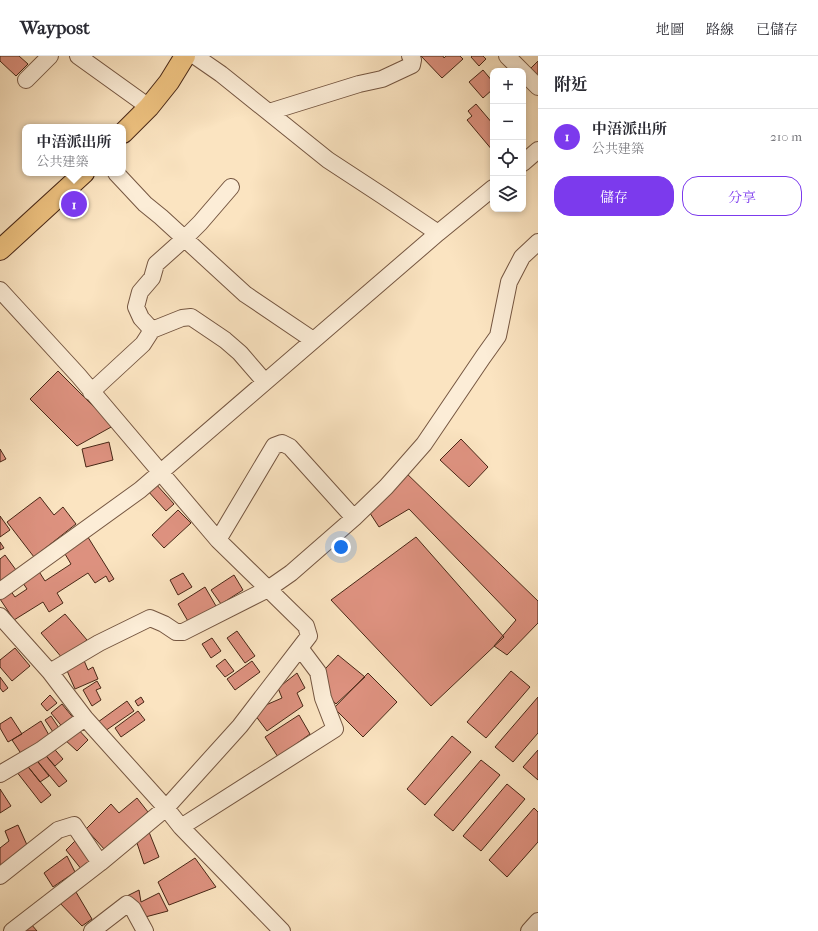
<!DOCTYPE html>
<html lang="zh-TW">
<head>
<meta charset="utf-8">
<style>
	body { margin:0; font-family:"IM FELL French Canon","Noto Serif TC",serif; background:#f7f7f7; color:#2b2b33 }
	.controls { position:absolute; right:12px; top:12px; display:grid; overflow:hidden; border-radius:8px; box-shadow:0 2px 6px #0003 }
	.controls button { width:36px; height:36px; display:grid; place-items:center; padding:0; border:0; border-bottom:1px solid #e1e1e2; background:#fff; color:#2b2b33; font:20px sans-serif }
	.you { position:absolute; left:341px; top:491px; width:14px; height:14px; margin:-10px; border:3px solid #fff; border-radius:50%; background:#1a73e8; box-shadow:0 0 0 6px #1a73e833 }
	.badge { display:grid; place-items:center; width:26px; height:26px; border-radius:50%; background:#7c3aed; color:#fff; font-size:13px; font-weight:700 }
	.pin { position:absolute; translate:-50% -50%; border:2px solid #fff; box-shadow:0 1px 4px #0006 }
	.popup { position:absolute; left:22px; top:68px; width:104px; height:52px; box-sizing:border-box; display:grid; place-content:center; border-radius:8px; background:#fff; filter:drop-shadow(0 1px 3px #0005); font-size:13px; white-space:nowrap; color:#7c7c81 }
	.popup b { font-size:15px; color:#2b2b33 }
	.popup::after { content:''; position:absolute; left:50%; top:100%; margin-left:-8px; border:8px solid transparent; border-top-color:#fff }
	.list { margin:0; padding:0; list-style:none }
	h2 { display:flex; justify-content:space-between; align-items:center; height:52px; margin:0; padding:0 16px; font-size:17px }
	h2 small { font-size:13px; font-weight:400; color:#7c7c81 }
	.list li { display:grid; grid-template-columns:26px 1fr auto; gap:12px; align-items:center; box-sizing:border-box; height:56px; padding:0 16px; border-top:1px solid #e1e1e2 }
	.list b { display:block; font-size:15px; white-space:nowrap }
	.list p { margin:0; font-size:13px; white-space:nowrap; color:#7c7c81 }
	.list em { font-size:13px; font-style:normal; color:#7c7c81 }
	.actions { display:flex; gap:8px; padding:12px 16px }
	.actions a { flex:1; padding:9px 0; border:1px solid #7c3aed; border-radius:16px; text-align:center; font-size:14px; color:#7c3aed }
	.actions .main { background:#7c3aed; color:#fff }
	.icon { flex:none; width:22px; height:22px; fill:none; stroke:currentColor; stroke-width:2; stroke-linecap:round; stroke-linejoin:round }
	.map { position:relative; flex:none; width:538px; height:875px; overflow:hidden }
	header { display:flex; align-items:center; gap:24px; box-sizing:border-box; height:56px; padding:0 20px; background:#fff; border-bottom:1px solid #e1e1e2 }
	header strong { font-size:19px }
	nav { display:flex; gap:22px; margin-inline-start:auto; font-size:14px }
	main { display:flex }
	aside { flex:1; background:#fff }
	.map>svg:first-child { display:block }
</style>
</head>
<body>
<header>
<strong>Waypost</strong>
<nav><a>地圖</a><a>路線</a><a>已儲存</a></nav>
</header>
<main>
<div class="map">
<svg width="538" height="875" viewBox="0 0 538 875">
	<rect width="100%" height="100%" fill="#fbe4c1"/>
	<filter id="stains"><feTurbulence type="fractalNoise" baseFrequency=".005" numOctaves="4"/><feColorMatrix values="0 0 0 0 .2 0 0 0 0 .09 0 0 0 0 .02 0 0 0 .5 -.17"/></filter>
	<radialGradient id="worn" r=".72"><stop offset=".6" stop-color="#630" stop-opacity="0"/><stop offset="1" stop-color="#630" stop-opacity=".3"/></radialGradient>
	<!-- building -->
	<path fill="#de9280" stroke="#482716" d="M0,0H19L28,8L16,20L0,5Z
		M421,0H443L444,2L446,0H460L463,3L442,22Z
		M472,0H483L486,3L479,10L471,1Z
		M538,5V24L528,15Z
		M483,14L493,26V33L483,42L469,26Z
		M476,48L493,68V95L467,64L472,60L468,55Z
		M58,315L113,370L77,390L30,343Z
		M461,383L488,411L469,431L440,404Z
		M109,386L113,404L86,411L82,393Z
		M0,393L6,403L0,406Z
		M402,413L538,545V567L507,599L494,590L516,564L409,453L379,471L366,451Z
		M155,427L174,448L166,455L147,434Z
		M40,441L54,459L63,451L76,468L34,501L7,466Z
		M178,454L191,467L164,492L152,479Z
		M0,460L10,474L0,481Z
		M86,478L114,523L109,526L106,520L95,527L88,517L57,537L63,547L49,556L43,546L14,564L0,543L10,534L15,541L27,533L21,524L38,514L45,525L71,508L62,493Z
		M416,481L504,581L431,650L331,544Z
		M0,486L4,492L0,494Z
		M5,499L16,514L0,526V503Z
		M183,517L192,531L178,539L170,524Z
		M234,519L243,534L221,548L211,534Z
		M205,531L216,550L189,567L178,548Z
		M65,558L87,584L63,603L41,577Z
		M237,575L255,600L245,607L227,582Z
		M212,582L221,595L211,602L202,588Z
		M15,592L30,610L12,625L0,611V604Z
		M338,599L365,621L336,648L314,625Z
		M83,602L88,614L93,611L98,623L75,633L65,610Z
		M225,603L234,615L225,621L216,610Z
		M252,605L260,616L235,634L227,623Z
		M511,615L530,631L486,682L467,666Z
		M297,617L305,632L297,637L303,650L267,675L252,655L282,642L278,632Z
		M368,617L397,646L363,681L334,652Z
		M0,621L8,632L3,636L0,632Z
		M97,625L101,632L96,634L101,644L92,650L83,634Z
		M50,639L57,647L47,655L41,648Z
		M141,641L144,646L138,650L135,645Z
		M538,641V677L513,706L495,691Z
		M127,645L134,655L105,675L98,666Z
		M62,648L75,664L64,673L51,657Z
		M138,655L145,664L121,681L115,672Z
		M299,659L310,678L278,701L265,681Z
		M51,660L59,672L53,676L45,664Z
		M11,661L22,678L8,686L0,672V668Z
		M41,665L50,681L22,699L12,684Z
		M76,671L88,684L77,695L64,683Z
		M452,680L471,696L425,749L407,733Z
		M50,688L63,703L55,710L42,695Z
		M538,694V724L523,711Z
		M42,695L67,725L59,731L34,701Z
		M34,701L49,720L40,726L25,707Z
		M481,704L500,719L453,775L434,759Z
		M25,707L51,739L41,747L16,715Z
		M507,728L525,743L481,795L463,780Z
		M0,733L11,750L0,757Z
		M137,742L148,756L105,794L86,773L111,748L119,757Z
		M534,752L538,756V786L507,821L489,804Z
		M18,769L27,789L0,810V792L9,785L5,775Z
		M149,776L159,801L144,808L135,781Z
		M83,777L101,796L82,814L66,794Z
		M67,800L75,816L53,831L44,817Z
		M195,802L216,831L169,849L158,826Z
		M139,834L141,846L159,837L168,855L134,864L127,840Z
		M76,836L92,863L82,870L57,844Z
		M31,868L37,875H20Z"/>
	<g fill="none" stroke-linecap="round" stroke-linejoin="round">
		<!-- minor casing -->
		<g stroke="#755641" stroke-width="18">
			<path id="minor" d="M78,0L149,51
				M195,0L221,18L328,104L383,140L438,177
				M507,0L522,15
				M523,16L538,31
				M26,24L50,0
				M269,56L359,28L382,23L412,9L413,4L410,0
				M523,107L538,94
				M116,117L145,148L161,161L245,238L313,284
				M0,234L78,319L218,484L306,570L309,580L240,670L166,752L100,807L12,875
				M152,274L182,262L191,261L225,284L240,297L265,326
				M91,336L143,288L152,274L141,262L136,251L140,236L152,222L156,208L184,183L200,167L231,131
				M218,484L274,390L282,387L290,391L354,462
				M0,535L140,434L438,177L493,132
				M0,560L50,616L85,662L166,752L181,771L282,875
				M50,616L99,587L150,562L164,568L176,576H183L268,533L291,517L354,462L386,431L402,413L424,388L483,301L498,280L509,226L522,201L538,186
				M0,718L41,694L85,662
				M181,771L335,673L323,642L318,616L300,592
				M0,820L58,774L74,769L100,807
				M92,875L127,848L133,853L145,875
				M529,875L538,865"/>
		</g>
		<!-- major casing -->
		<g stroke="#482716" stroke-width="22">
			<path id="major" d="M123,77L149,51L169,26L185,0
				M0,194L84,117"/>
		</g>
		<!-- minor -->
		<use href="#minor" stroke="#fcedd7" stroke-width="16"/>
		<!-- major -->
		<use href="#major" stroke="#eec280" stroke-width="20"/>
	</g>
	<rect width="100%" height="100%" filter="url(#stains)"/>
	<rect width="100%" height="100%" fill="url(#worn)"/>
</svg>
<div class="controls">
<button>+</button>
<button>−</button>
<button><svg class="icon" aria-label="locate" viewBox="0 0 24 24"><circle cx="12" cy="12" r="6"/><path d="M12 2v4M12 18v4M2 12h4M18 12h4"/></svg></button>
<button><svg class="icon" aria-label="layers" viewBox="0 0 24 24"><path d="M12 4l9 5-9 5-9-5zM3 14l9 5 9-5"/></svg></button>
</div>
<div class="you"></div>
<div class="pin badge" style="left:74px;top:148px">1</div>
<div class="popup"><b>中浯派出所</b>公共建築</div>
</div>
<aside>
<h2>附近<small></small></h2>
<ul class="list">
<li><span class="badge">1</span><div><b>中浯派出所</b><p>公共建築</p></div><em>210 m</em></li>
</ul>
<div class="actions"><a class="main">儲存</a><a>分享</a></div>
</aside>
</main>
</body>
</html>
